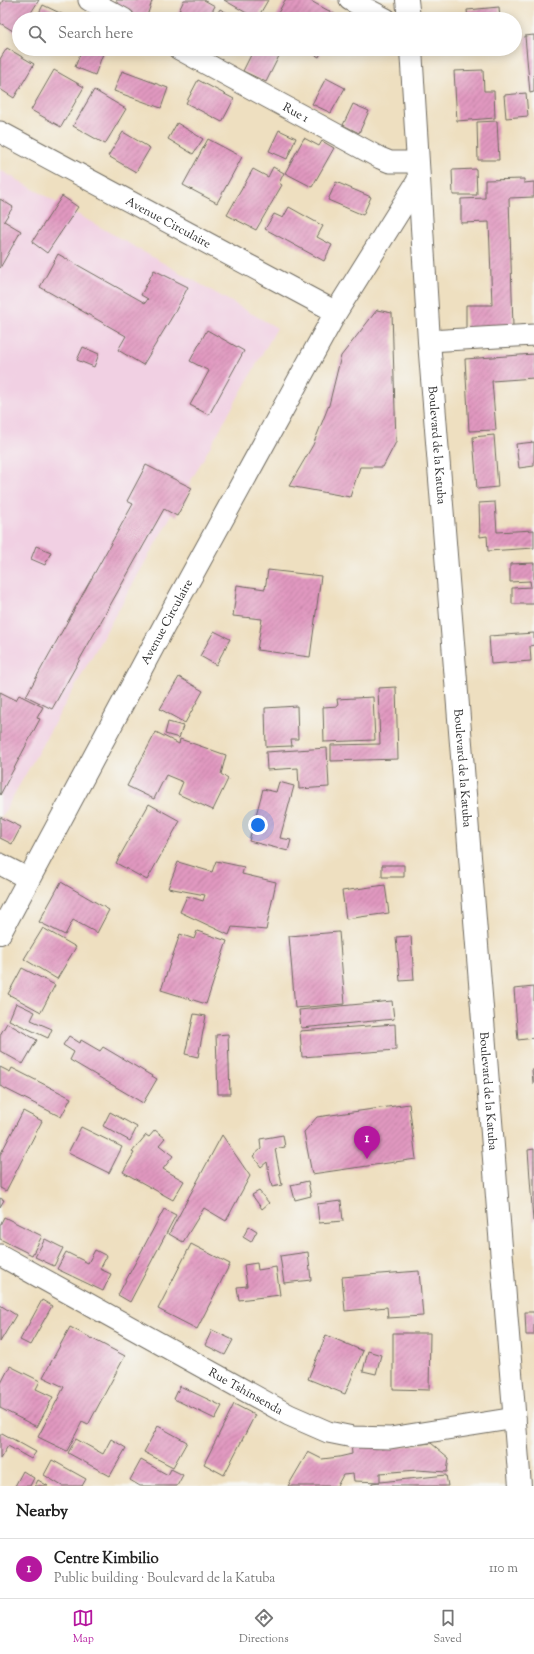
<!DOCTYPE html>
<html lang="en">
<head>
<meta charset="utf-8">
<style>
	body { margin:0; font-family:"Sorts Mill Goudy",serif; background:#f6f6f6; color:#222 }
	.you { position:absolute; left:258px; top:825px; width:14px; height:14px; margin:-10px; border:3px solid #fff; border-radius:50%; background:#1a73e8; box-shadow:0 0 0 6px #1a73e833 }
	.badge { display:grid; place-items:center; width:26px; height:26px; border-radius:50%; background:#b5179e; color:#fff; font-size:13px; font-weight:700 }
	.pin { position:absolute; translate:-50% -33px; filter:drop-shadow(0 1px 2px #0008) }
	.pin::after { content:''; position:absolute; top:21px; width:14px; height:12px; background:inherit; clip-path:polygon(0 0,100% 0,50% 100%) }
	.list { margin:0; padding:0; list-style:none }
	h2 { display:flex; justify-content:space-between; align-items:center; height:52px; margin:0; padding:0 16px; font-size:17px }
	h2 small { font-size:13px; font-weight:400; color:#767676 }
	.list li { display:grid; grid-template-columns:26px 1fr auto; gap:12px; align-items:center; box-sizing:border-box; height:60px; padding:0 16px; border-top:1px solid #e0e0e0 }
	.list b { display:block; font-size:15px; white-space:nowrap }
	.list p { margin:0; font-size:13px; white-space:nowrap; color:#767676 }
	.list em { font-size:13px; font-style:normal; color:#767676 }
	.icon { flex:none; width:22px; height:22px; fill:none; stroke:currentColor; stroke-width:2; stroke-linecap:round; stroke-linejoin:round }
	.map { position:relative; flex:none; width:534px; height:1486px; overflow:hidden }
	.search { position:absolute; background:#fff; box-shadow:0 2px 10px #0003; left:12px; right:12px; top:12px; height:44px; display:flex; align-items:center; gap:10px; box-sizing:border-box; padding:0 14px; border-radius:22px; color:#767676; font-size:15px }
	.sheet { height:112px; background:#fff }
	nav { display:flex; justify-content:space-around; align-items:center; box-sizing:border-box; height:56px; border-top:1px solid #e0e0e0; background:#fff; font-size:11px; color:#767676 }
	nav a { display:grid; justify-items:center; gap:2px }
	nav .on { color:#b5179e }
	.map>svg:first-child { display:block }
</style>
</head>
<body>
<div class="map">
<svg width="534" height="1486" viewBox="0 0 534 1486">
	<defs>
		<pattern id="building-hatch" width="6" height="6" patternUnits="userSpaceOnUse"><rect width="6" height="6" fill="#e198c0"/><path d="M-1 1l2-2M0 6l6-6M5 7l2-2" fill="none" stroke="#b77c9c"/></pattern>
	</defs>
	<rect width="100%" height="100%" fill="#f6f6f2"/>
	<filter id="ink" filterUnits="userSpaceOnUse"><feTurbulence type="fractalNoise" baseFrequency=".025" numOctaves="2"/><feDisplacementMap in="SourceGraphic" scale="8" xChannelSelector="R" yChannelSelector="G"/><feConvolveMatrix kernelMatrix="1 2 1 2 8 2 1 2 1" color-interpolation-filters="sRGB"/></filter>
	<filter id="wash" filterUnits="userSpaceOnUse"><feTurbulence type="fractalNoise" baseFrequency=".012" numOctaves="4" result="noise"/><feDisplacementMap in="SourceGraphic" scale="16" xChannelSelector="R" yChannelSelector="G"/><feGaussianBlur stdDeviation="0.9" result="paint"/><feColorMatrix in="noise" values="0 0 0 0 0 0 0 0 0 0 0 0 0 0 0 0 0 1.4 0 .05"/><feComposite in="paint" operator="in"/></filter>
	<g filter="url(#wash)">
		<rect width="100%" height="100%" fill="#eedfc0"/>
		<!-- built -->
		<path fill="#f1d0e3" d="M0,170L277,328L2,816L0,815Z"/>
		<g id="blocks">
			<!-- building -->
			<path fill="url(#building-hatch)" d="M3,0H39L27,19H19L18,34L0,23V6Z
				M117,0H150L152,1L146,19L112,7Z
				M184,0H204L215,6L208,19H175Z
				M224,0H268L257,19Z
				M285,0H309L340,17L339,19H275Z
				M43,5L64,15L63,19H36Z
				M499,7L500,19H468L467,10Z
				M220,9L238,19H214Z
				M534,35V92L530,93L525,36Z
				M7,48L34,64L14,98L0,89V59Z
				M82,49H99L104,51L95,75L75,67Z
				M254,49H274L281,52L266,82L243,71Z
				M304,49H323L319,57Z
				M54,70L84,87L61,127L31,110Z
				M483,70L484,91H494L495,118L457,121L454,71Z
				M122,71L168,88L161,108L114,91Z
				M326,78L345,88L331,113L312,104Z
				M198,80L234,99L222,122L186,103Z
				M94,90L126,109L105,144L73,126Z
				M526,93L528,116L506,118L504,95Z
				M353,104L369,111L359,133L343,125Z
				M497,121L499,160H478L477,122Z
				M177,123L203,139L193,154L168,139Z
				M279,130L296,138L287,159L269,151Z
				M123,132L150,148L136,172L108,156Z
				M304,138L319,146L322,141L334,148L312,187L285,173Z
				M208,139L242,157L217,203L183,185Z
				M273,167L284,173L279,183L282,185L256,230L227,215L253,169L268,177Z
				M476,169L477,195H453L452,170Z
				M524,179V183L534,182V197L509,198L513,327L466,329V305H492L489,222L461,223V199L485,198V180Z
				M336,182L371,197L363,215L328,200Z
				M62,196L78,207L47,253L32,242Z
				M0,199L13,207L4,221L21,231L0,268Z
				M289,207L323,226L317,237L332,245L324,261L265,229L274,214L283,218Z
				M58,254L145,303L148,299L141,295L154,270L188,287L175,312L143,365L118,350L126,336L40,287Z
				M377,310L392,313L396,442L383,467H360L350,497L289,486L313,445L329,405L341,356Z
				M207,330L244,351L209,415L190,405L209,371L190,361Z
				M83,347L99,354L94,367L77,360Z
				M534,354V378L492,381L496,430L469,431L465,359Z
				M494,435L498,487L477,489L473,437Z
				M534,442V466L519,468L516,444Z
				M146,465L192,488L177,516L164,509L52,709L26,696L133,504L127,501Z
				M495,502L497,532L534,530V548L488,551L487,536L480,537L479,503Z
				M36,546L51,552L45,565L31,559Z
				M534,563V604H512V588L531,587L530,581L510,582V564Z
				M268,570L321,576L310,657L257,650L262,619L233,616L237,585L265,589Z
				M214,631L230,639L216,665L200,656Z
				M534,633V645L530,646L531,661L491,664L489,636Z
				M179,677L203,691L185,723L160,709Z
				M396,687L398,759L331,761V745L380,744L378,688Z
				M0,692L16,700L19,695L43,707L37,718L40,719L0,795Z
				M373,697L375,740L324,742L323,707L338,706L337,699Z
				M297,706L298,739H291L292,746L266,747L265,708Z
				M168,722L183,726L179,738L165,734Z
				M156,732L179,744L180,739L226,755L221,774L228,779L213,810L178,794L183,782L166,775L154,799L127,786Z
				M327,748L329,787L299,789L298,768L267,770L266,752Z
				M279,782L294,786L280,838L291,840L288,851L249,841L263,789L276,792Z
				M149,804L180,821L147,880L116,863Z
				M0,817L21,827L12,844L0,838Z
				M216,861L244,867L242,874L276,882L266,930L232,927L229,935L180,912L187,896L203,901L205,895L168,888L178,862L212,872Z
				M382,865H404V877H382Z
				M61,882L109,910L97,933L73,920L65,935L39,922Z
				M385,885L389,913L346,919L342,891Z
				M43,928L76,947L57,979L24,959Z
				M197,931L227,941L206,1004L161,990L180,934L194,939Z
				M339,932L345,1004L295,1008L289,936Z
				M411,936L414,980L400,981L396,937Z
				M22,968L55,985L41,1012L8,994Z
				M534,987V1038L518,1040L514,989Z
				M392,1001L394,1019L301,1028L299,1010Z
				M16,1003L35,1012L31,1020L52,1029L48,1038L9,1020Z
				M194,1014L206,1016L198,1057L185,1054Z
				M7,1023L37,1040L23,1064L0,1051V1035Z
				M395,1024L396,1050L302,1057L300,1031Z
				M228,1034L230,1094H218L216,1035Z
				M69,1036L80,1043L81,1040L100,1051L103,1047L157,1079L143,1103L70,1060L74,1052L63,1045Z
				M0,1067L10,1072L12,1068L71,1098L61,1117L0,1086Z
				M532,1070H534V1083H533Z
				M409,1104L416,1159L312,1174L304,1132L317,1117Z
				M23,1111L42,1121L6,1191L0,1188V1155Z
				M110,1112L137,1127L130,1141L103,1126Z
				M81,1127L122,1147L109,1173L68,1153Z
				M155,1130L165,1138L159,1145L173,1156L163,1169L184,1181L173,1200L123,1172L134,1153L132,1152L146,1135L149,1137Z
				M222,1135L250,1176L226,1221L204,1208L183,1242L169,1234Z
				M283,1135L285,1147L275,1149L282,1185L272,1187L267,1162L261,1167L253,1156L261,1149L260,1139Z
				M534,1149V1221H533L528,1150Z
				M308,1181L311,1196L295,1200L291,1185Z
				M259,1191L269,1203L262,1209L252,1195Z
				M0,1198L4,1200L0,1207Z
				M341,1201L343,1221L319,1223L317,1204Z
				M164,1209L176,1215L130,1302L118,1295Z
				M4,1217L42,1236L32,1255L0,1239V1225Z
				M249,1226L257,1231L251,1242L243,1237Z
				M45,1239L63,1248L54,1266L35,1257Z
				M191,1244L230,1264L197,1329L158,1309Z
				M95,1250L107,1256L100,1269L111,1274L103,1291L57,1269L66,1252L88,1263Z
				M308,1252L311,1280L284,1283L280,1256Z
				M257,1263L258,1270L276,1267L280,1295L239,1300L237,1287L247,1286L244,1265Z
				M419,1271L423,1316L388,1318L387,1307L345,1311L342,1277Z
				M42,1300L52,1306L30,1345L20,1340Z
				M0,1305L16,1315L0,1342Z
				M525,1312H534V1335H526Z
				M70,1327L125,1356L88,1425L82,1422L67,1451L38,1437L64,1387L43,1377Z
				M212,1330L233,1340L225,1355L205,1345Z
				M393,1333H430L429,1390L393,1389Z
				M326,1335L363,1351L345,1394L308,1379Z
				M368,1351L381,1355L376,1374L363,1371Z
				M10,1366L40,1381L36,1389L53,1397L37,1427L0,1408V1385Z
				M180,1386L222,1406L215,1419L174,1399Z
				M234,1404L255,1415L224,1475L204,1464Z
				M158,1426L187,1442L173,1467L144,1452Z
				M2,1433L36,1452L31,1459L8,1446L0,1459V1436Z
				M76,1439L103,1454L111,1439L126,1448L110,1476L68,1453Z
				M351,1443H381V1449L431,1443L449,1458L447,1472L417,1470L380,1473V1482L446,1475L448,1486H372V1483L380,1482L354,1481L353,1474L343,1475L337,1486H288L308,1452L322,1459L339,1457L352,1454Z
				M52,1460L86,1479L82,1486H62L44,1475Z
				M141,1460L168,1475L171,1469L183,1475L177,1486H140L130,1480Z
				M23,1471L34,1478L30,1486H15Z
				M38,1480L48,1486H35Z"/>
		</g>
	</g>
	<g filter="url(#ink)">
		<use href="#blocks" fill-opacity="0" stroke="#6f6a5f" stroke-width="1"/>
		<g fill="none" stroke-linecap="round" stroke-linejoin="round">
			<!-- minor casing -->
			<g stroke="#6f6a5f" stroke-width="23">
				<g id="minor">
					<path d="M89,0L124,19"/>
					<path d="M350,0L386,19"/>
					<path id="s1" d="M179,49L380,158L390,162H417"/>
					<path id="s2" d="M0,132L336,312"/>
					<path d="M429,341L534,335"/>
					<path d="M0,864L29,879"/>
					<path id="s3" d="M0,1255L289,1415L328,1432L353,1437L390,1438L515,1418"/>
				</g>
			</g>
			<!-- tertiary casing -->
			<g stroke="#6f6a5f" stroke-width="24">
				<g id="tertiary">
					<path d="M407,0L409,19"/>
					<path id="s4" d="M411,49L429,341L520,1486"/>
					<path id="s5" d="M0,933L171,613L336,312L418,181"/>
				</g>
			</g>
			<!-- minor -->
			<use href="#minor" stroke="#fff" stroke-width="21"/>
			<!-- tertiary -->
			<use href="#tertiary" stroke="#fff" stroke-width="22"/>
		</g>
	</g>
	<g text-anchor="middle" stroke-width="3.5" stroke-linejoin="round" paint-order="stroke">
		<!-- street labels -->
		<g font-size="12" fill="#2b2b2b" stroke="#f6f6f2">
			<text dy="4" stroke="none"><textPath href="#s1" startOffset="133">Rue 1</textPath></text>
			<text dy="4" stroke="none"><textPath href="#s2" startOffset="191">Avenue Circulaire</textPath></text>
			<text dy="4" stroke="none"><textPath href="#s4" startOffset="397">Boulevard de la Katuba</textPath></text>
			<text dy="4" stroke="none"><textPath href="#s5" startOffset="353">Avenue Circulaire</textPath></text>
			<text dy="4" stroke="none"><textPath href="#s4" startOffset="721">Boulevard de la Katuba</textPath></text>
			<text dy="4" stroke="none"><textPath href="#s4" startOffset="1045">Boulevard de la Katuba</textPath></text>
			<text dy="4" stroke="none"><textPath href="#s3" startOffset="281">Rue Tshinsenda</textPath></text>
		</g>
	</g>
</svg>
<div class="you"></div>
<div class="pin badge" style="left:367px;top:1159px">1</div>
<div class="search"><svg class="icon" aria-label="search" viewBox="0 0 24 24"><circle cx="10" cy="10" r="6"/><path d="M15 15l6 6"/></svg>Search here</div>
</div>
<section class="sheet">
<h2>Nearby<small></small></h2>
<ul class="list">
<li><span class="badge">1</span><div><b>Centre Kimbilio</b><p>Public building · Boulevard de la Katuba</p></div><em>110 m</em></li>
</ul>
</section>
<nav>
<a class="on"><svg class="icon" aria-label="map" viewBox="0 0 24 24"><path d="M3 6l6-2 6 2 6-2v14l-6 2-6-2-6 2zM9 4v14M15 6v14"/></svg>Map</a>
<a><svg class="icon" aria-label="directions" viewBox="0 0 24 24"><path d="M12 3l9 9-9 9-9-9zM9 14v-3h6M13 9l2 2-2 2"/></svg>Directions</a>
<a><svg class="icon" aria-label="saved" viewBox="0 0 24 24"><path d="M7 4h10v16l-5-4-5 4z"/></svg>Saved</a>
</nav>
</body>
</html>
